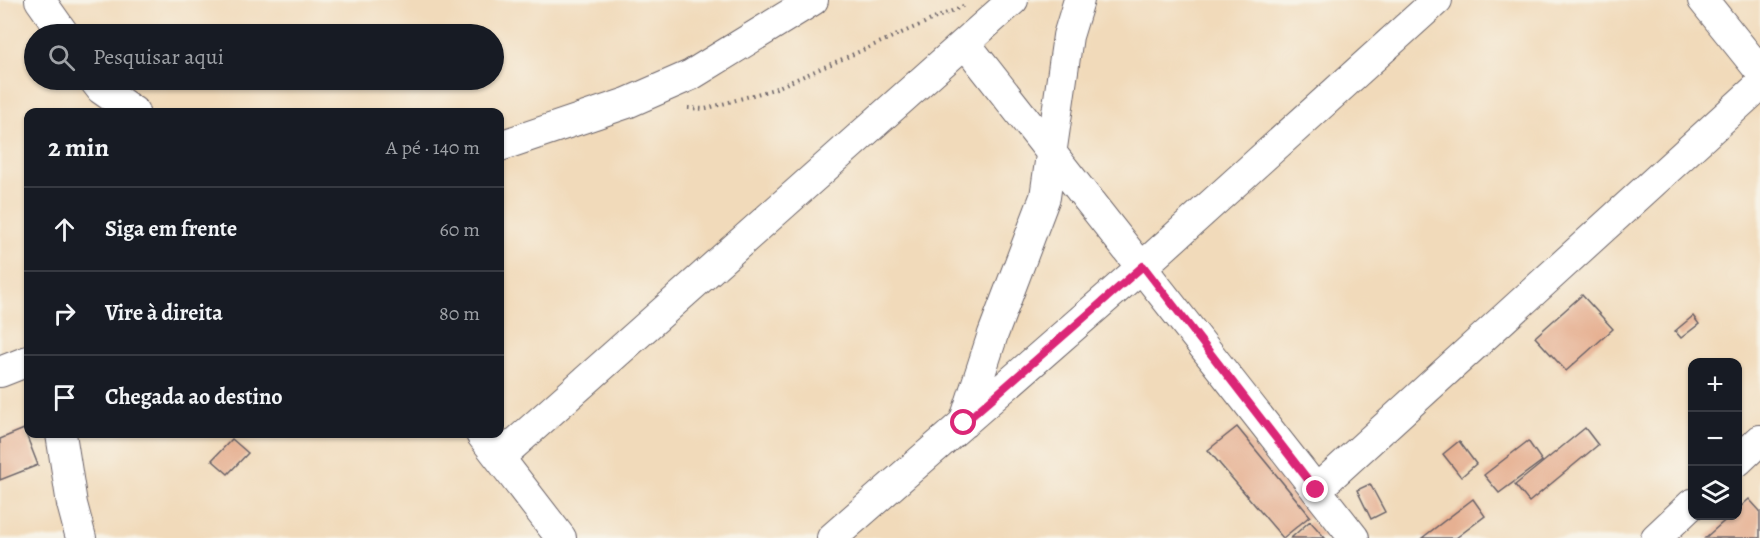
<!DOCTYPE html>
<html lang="pt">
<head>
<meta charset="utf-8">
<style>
	body { margin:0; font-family:Alegreya,serif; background:#242831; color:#f1f3f6 }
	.controls { position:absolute; right:18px; bottom:18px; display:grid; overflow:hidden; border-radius:12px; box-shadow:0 2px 4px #0004 }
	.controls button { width:54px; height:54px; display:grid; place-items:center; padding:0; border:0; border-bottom:2px solid #363941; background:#171b24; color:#f1f3f6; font:30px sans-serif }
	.stop { position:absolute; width:18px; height:18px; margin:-14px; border:4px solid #db2777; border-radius:50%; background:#fff }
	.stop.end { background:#db2777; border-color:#fff; box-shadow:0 2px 6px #0008 }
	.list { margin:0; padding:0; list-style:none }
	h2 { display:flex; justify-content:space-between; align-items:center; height:78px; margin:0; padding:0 24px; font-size:26px }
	h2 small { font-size:20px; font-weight:400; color:#9ea1a6 }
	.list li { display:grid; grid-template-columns:39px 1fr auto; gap:18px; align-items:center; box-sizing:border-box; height:84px; padding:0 24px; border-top:2px solid #363941 }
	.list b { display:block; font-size:22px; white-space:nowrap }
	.list em { font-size:20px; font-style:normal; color:#9ea1a6 }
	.icon { flex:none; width:33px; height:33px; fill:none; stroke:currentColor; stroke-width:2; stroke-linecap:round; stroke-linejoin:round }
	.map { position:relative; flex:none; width:1760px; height:538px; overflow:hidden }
	.search { position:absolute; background:#171b24; box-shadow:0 2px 4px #0004; left:24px; top:24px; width:480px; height:66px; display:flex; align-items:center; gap:15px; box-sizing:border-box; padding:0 21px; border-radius:33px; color:#9ea1a6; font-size:22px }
	.panel { position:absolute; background:#171b24; box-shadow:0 2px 4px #0004; left:24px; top:108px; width:480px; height:330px; border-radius:12px }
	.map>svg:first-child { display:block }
</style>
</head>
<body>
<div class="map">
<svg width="1760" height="538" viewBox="0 0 1760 538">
	<rect width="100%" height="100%" fill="#f7f3e8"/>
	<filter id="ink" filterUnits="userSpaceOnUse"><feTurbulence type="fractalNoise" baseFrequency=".0167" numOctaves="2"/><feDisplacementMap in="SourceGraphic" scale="12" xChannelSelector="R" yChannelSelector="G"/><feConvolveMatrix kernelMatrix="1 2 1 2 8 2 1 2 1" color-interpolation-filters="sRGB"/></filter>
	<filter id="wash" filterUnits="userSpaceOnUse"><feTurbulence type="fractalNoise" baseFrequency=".008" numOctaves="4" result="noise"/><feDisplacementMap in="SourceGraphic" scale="24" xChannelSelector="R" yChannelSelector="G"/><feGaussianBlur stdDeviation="1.35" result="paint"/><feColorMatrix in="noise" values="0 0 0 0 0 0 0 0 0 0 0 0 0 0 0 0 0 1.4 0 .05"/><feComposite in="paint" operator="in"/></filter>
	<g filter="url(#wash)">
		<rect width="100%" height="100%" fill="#f1daba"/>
		<g id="blocks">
			<!-- building -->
			<path fill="#e6b092" d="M1582,295L1613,329L1566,371L1535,337Z
				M1693,316L1699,324L1681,338L1675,331Z
				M1237,427L1310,516L1283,538L1208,450Z
				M1585,428L1598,445L1529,502L1515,485Z
				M24,429L38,465L0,480V439Z
				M232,439L248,453L228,474L212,460Z
				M1459,441L1476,464L1461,477L1443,454Z
				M1528,441L1542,461L1499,493L1484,475Z
				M1370,484L1385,512L1371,519L1357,490Z
				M1473,499L1485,516L1456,538H1422Z
				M1749,499L1760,511V538H1705L1730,516H1738V509Z
				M1310,521L1325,538H1291Z"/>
		</g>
	</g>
	<g filter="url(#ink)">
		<use href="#blocks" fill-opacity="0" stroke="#6a6267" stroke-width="1.5"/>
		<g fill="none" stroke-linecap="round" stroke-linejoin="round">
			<!-- street casing -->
			<g stroke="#6a6267" stroke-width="32">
				<path id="street" d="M40,0L64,34
					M1703,0L1760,71
					M965,43L1354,538
					M94,80L101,89L134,112
					M500,146L627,103L691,75L813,0
					M0,372L28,361
					M964,423L993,334L1045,197L1068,36L1079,0
					M61,434L72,504L81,538
					M481,434L561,538
					M500,457L1013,0
					M1738,461L1760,440
					M1316,490L1760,85
					M832,538L1143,266L1437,0
					M1656,538L1692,504"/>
			</g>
			<!-- path -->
			<path stroke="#6a6267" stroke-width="4" stroke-dasharray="1.5 4.5" stroke-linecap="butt" d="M688,108L705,109L774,89L963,6"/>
			<!-- street -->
			<use href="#street" stroke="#fff" stroke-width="30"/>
		</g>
	</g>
	<g fill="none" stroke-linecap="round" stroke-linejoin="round" filter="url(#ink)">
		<!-- route -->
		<path stroke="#db2777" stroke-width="8" d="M964,423L1143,266L1316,490"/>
	</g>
</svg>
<div class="controls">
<button>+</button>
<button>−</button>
<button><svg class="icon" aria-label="layers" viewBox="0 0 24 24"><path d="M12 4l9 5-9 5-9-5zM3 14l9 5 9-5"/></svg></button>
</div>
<div class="stop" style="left:964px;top:423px"></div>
<div class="stop end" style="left:1316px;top:490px"></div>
<div class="search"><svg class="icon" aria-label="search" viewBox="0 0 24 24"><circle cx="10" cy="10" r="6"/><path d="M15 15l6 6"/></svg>Pesquisar aqui</div>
<section class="panel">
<h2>2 min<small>A pé · 140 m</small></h2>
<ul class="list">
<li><svg class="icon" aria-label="ahead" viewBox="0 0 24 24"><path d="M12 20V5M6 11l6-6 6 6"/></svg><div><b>Siga em frente</b></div><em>60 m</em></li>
<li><svg class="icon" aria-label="right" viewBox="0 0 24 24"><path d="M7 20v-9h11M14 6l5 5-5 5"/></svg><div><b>Vire à direita</b></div><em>80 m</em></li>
<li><svg class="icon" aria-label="arrive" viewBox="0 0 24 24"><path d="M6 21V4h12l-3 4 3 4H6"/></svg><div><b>Chegada ao destino</b></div></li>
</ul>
</section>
</div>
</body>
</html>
